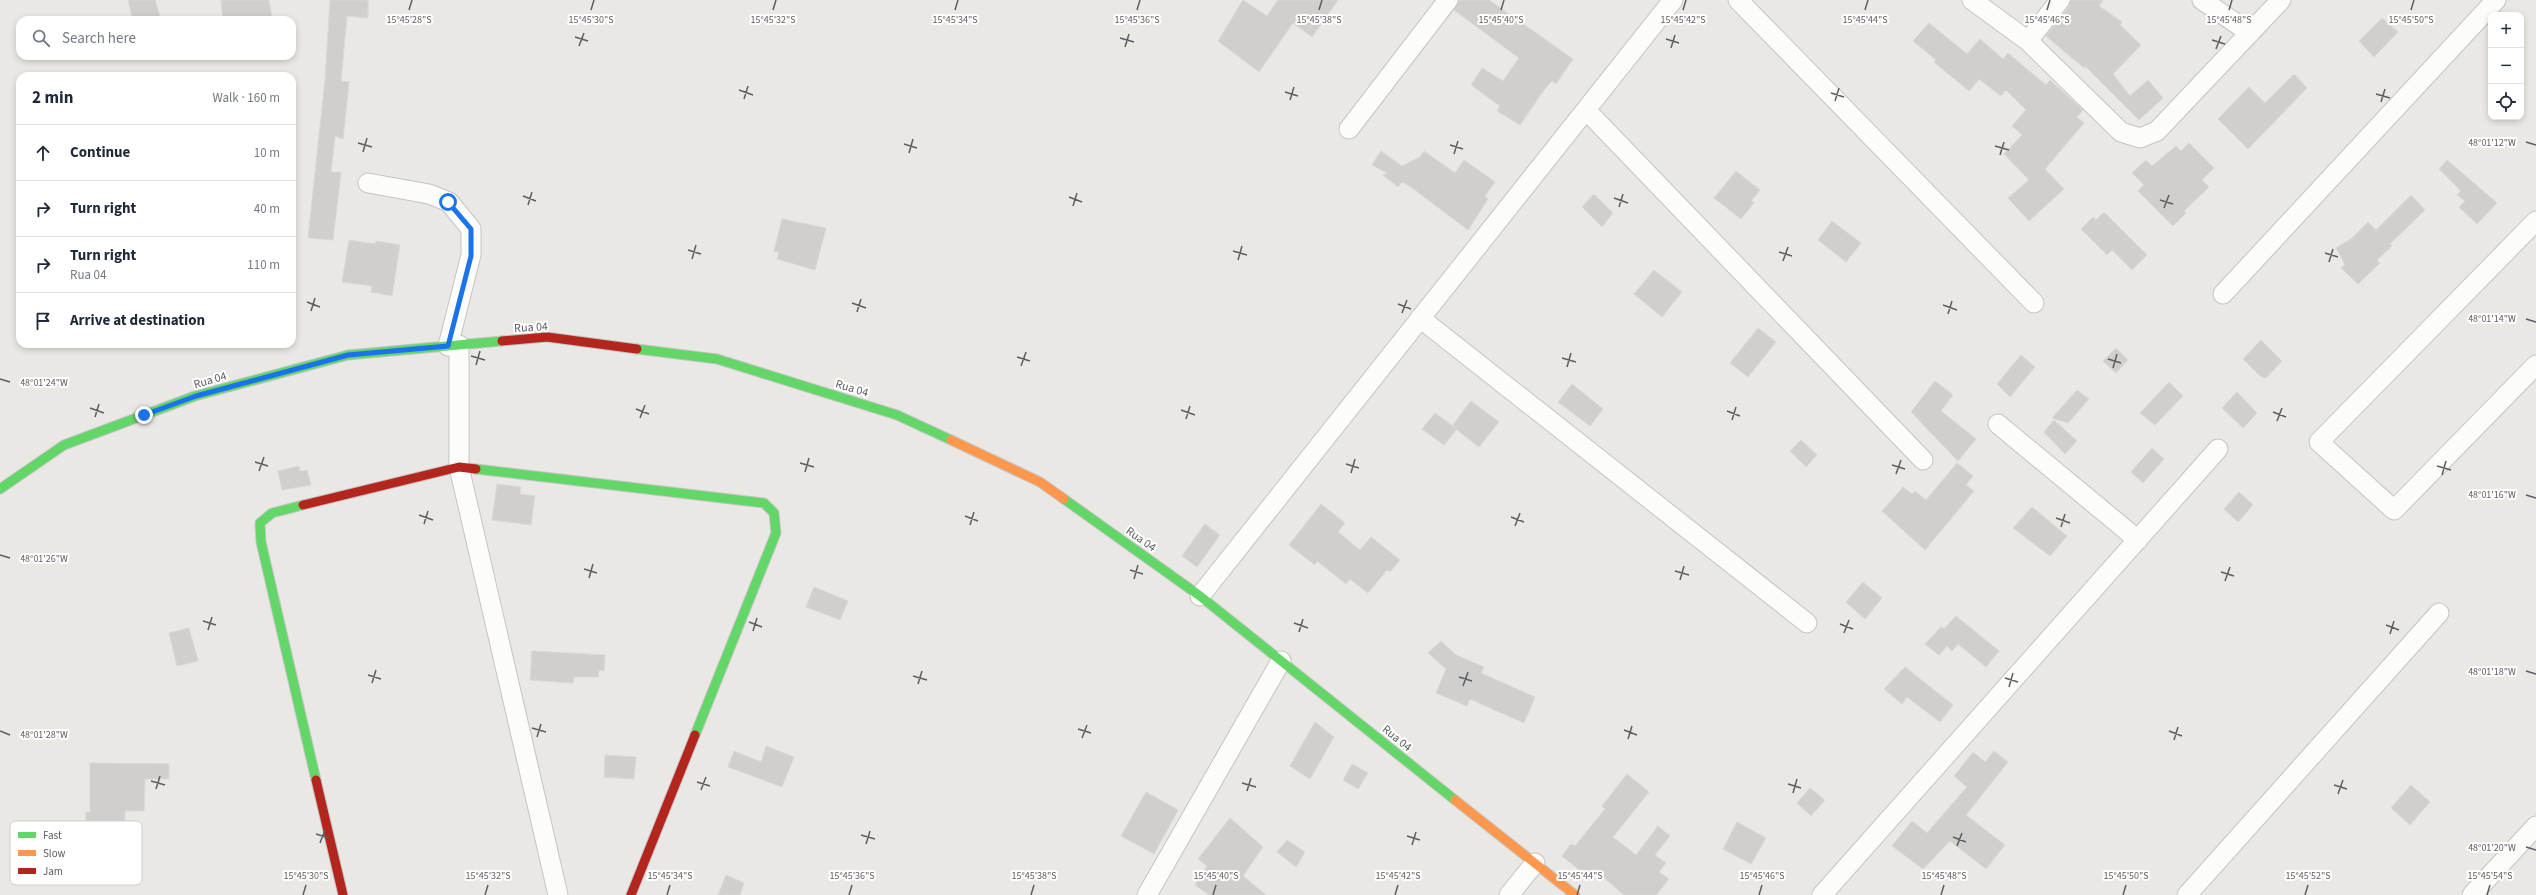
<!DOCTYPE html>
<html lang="en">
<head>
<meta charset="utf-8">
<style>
	body { margin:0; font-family:"Source Sans 3",sans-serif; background:#f6f6f7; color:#1f2937 }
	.controls { position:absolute; right:12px; top:12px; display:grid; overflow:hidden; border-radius:8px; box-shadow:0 2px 6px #0003 }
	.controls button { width:36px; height:36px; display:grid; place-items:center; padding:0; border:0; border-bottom:1px solid #e0e1e3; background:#fff; color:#1f2937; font:20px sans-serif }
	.stop { position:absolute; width:12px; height:12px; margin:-9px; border:3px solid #1a73e8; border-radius:50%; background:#fff }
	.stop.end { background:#1a73e8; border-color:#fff; box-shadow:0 1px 4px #0008 }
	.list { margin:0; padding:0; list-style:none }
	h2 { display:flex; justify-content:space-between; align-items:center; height:52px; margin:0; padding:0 16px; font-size:17px }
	h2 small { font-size:13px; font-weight:400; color:#747a83 }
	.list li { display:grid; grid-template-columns:26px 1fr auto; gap:12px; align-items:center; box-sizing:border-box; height:56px; padding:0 16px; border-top:1px solid #e0e1e3 }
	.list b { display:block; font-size:15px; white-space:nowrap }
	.list p { margin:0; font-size:13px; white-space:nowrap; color:#747a83 }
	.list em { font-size:13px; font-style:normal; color:#747a83 }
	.icon { flex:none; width:22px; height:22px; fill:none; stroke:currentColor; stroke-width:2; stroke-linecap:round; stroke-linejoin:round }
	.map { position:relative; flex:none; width:2536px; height:895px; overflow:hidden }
	.search { position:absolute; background:#fff; box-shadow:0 2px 6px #0003; left:16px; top:16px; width:280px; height:44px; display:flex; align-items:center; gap:10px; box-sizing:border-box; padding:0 14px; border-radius:12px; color:#747a83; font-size:15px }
	.panel { position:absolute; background:#fff; box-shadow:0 2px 6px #0003; left:16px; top:72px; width:280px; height:276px; border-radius:12px }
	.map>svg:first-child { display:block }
</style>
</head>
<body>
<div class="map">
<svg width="2536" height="895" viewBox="0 0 2536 895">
	<rect width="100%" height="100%" fill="#eae8e5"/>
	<!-- building -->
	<path fill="#d1cfce" stroke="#d9d8d4" d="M128,0H155L161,20H133Z
		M221,0H269L272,18L223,20Z
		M330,0H368V18L347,16L341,81L349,82L343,139L335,136L331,172H341L333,240L308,238L325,80Z
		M1243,0L1267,16L1278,0H1338L1312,37L1293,23L1259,72L1218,41Z
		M1460,0H1489L1573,59L1556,84L1552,81L1544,90L1520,125L1497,111L1500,106L1471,85L1482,68L1503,81L1519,58L1454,10Z
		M2071,0H2103L2099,6L2122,22L2120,25L2141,45L2113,74L2130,96L2148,80L2163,98L2139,120L2085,66L2084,68L2046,36L2069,7Z
		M2382,18L2398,32L2374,57L2359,41Z
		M1929,23L1967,54L1980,39L2003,59L2008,53L2046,85L2050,80L2083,110L2077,117L2084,123L2045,169L2064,189L2029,221L2008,198L2029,180L2004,154L2022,135L2012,126L2026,110L2006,90L2001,96L1979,79L1969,91L1934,62L1936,60L1913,41Z
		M2294,74L2307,88L2248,149L2218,119L2249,87L2265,103Z
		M2189,143L2214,168L2202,180L2209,187L2184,211L2186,213L2173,226L2138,191L2144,185L2132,173L2146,160L2152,166L2176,146L2181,151Z
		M1381,151L1402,166L1420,157L1424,151L1455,173L1464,160L1495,182L1485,196L1488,199L1468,230L1411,187L1402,182L1398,187L1383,175L1387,173L1372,165Z
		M2447,160L2497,203L2477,224L2459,207L2465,201L2457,195L2461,191L2439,169Z
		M1736,171L1760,190L1751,201L1754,203L1741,219L1714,198Z
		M1594,194L1613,213L1602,227L1582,207Z
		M2411,195L2425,210L2390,244L2392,246L2377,260L2380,263L2358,284L2341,268L2345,265L2336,248L2351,239L2368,222L2376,230Z
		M2104,212L2147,255L2132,270L2112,250L2107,255L2081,229L2093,217L2096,220Z
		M782,219L826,228L815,270L777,259L779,252L774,251Z
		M1832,221L1861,243L1846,262L1818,240Z
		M349,240L375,244L376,241L400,245L392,296L371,292L372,286L342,282Z
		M1654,270L1682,292L1662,317L1634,294Z
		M1758,328L1776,342L1748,377L1730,363Z
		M2261,340L2282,361L2266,378L2260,376L2243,359Z
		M2116,348L2128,360L2116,373L2103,361Z
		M2021,355L2035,367L2010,397L1997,384Z
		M1935,381L1953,395L1941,411L1976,439L1958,461L1911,412Z
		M2169,382L2183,396L2155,425L2140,413Z
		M1572,384L1603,409L1590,426L1558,402Z
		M2077,390L2089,399L2068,423L2052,418Z
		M2237,392L2257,413L2243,428L2222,408Z
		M1471,401L1499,422L1479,447L1452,426Z
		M1435,413L1457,429L1444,445L1422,429Z
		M2054,420L2077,441L2065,454L2044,432Z
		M1801,440L1817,455L1806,467L1790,451Z
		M2152,448L2164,459L2143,483L2131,472Z
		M1957,463L1973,476L1966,485L1974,491L1925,550L1882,511L1903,487L1912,494L1915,491L1926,500Z
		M299,466L300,471L307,470L311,485L282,490L278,471Z
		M497,484L521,487L520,494L535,496L531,525L492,520Z
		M2239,492L2253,505L2238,522L2224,509Z
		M1321,504L1345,523L1338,532L1360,550L1371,537L1400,560L1390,572L1387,570L1368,593L1350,579L1346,584L1317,561L1315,565L1289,545Z
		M2032,507L2067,536L2050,556L2013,528Z
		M1205,524L1220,535L1197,567L1182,556Z
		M1863,582L1882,598L1865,619L1846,602Z
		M814,587L848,601L840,620L806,607Z
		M1956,616L1999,651L1986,667L1958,644L1952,651L1947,646L1939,655L1925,644L1941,627L1944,629Z
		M189,628L198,661L177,666L169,633Z
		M1441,641L1456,655L1484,667L1481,673L1535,697L1524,723L1470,699L1467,706L1436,693L1446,669L1428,653Z
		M532,651L605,655L604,671L599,670L598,677H574L573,683L530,680Z
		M1905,667L1953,705L1940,722L1907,697L1902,704L1884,689Z
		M1315,722L1334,737L1310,779L1290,766Z
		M766,746L794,757L782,787L728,767L734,751L761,762Z
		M1994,751L2008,762L1966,815L2005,845L1986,869L1950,841L1923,869L1892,846L1912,821L1927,833L1967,787L1954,776L1973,752L1985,762Z
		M605,755L636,757L634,779L604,777Z
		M90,763L169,764V779H145L144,811H125L124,858H88V851H85L86,812H90Z
		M1352,764L1368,773L1358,789L1343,780Z
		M1627,774L1649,792L1613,837L1636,855L1658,826L1670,836L1655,855L1666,863L1659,872L1669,879L1656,895H1624L1594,869L1588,877L1562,856L1571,844L1575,846L1605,809L1602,806Z
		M2411,785L2430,802L2410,825L2391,808Z
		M1810,788L1825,800L1811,816L1797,803Z
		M1146,792L1178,810L1154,854L1121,836Z
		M1230,818L1263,847L1243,876L1266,895H1209L1195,885L1207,866L1198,859Z
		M1737,822L1766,838L1751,864L1723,849Z
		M1287,840L1305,852L1296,867L1277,852Z
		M726,875L744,883L740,895H718Z"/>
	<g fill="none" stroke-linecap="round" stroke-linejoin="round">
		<!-- street casing -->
		<g stroke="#c4c4c4" stroke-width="21">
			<path id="street" d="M1738,0L2034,303
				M1972,0L2028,41L2121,132L2140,138L2157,131L2281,0
				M2202,0L2250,33
				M2028,41L2060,0
				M1586,110L1923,460
				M1349,129L1448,0
				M368,183L429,194L449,202L471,229V255L448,346
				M2536,221L2319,442L2394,510L2536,365
				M2223,294L2496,0
				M1420,318L1807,623
				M459,345V467L558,895
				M1998,424L2138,540
				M1200,596L1673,0
				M1147,895L1281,661
				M1509,895L1535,863
				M1822,895L2218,449
				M2187,895L2439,613
				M2472,895L2536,826"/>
		</g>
		<!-- fast casing -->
		<g stroke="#c5c5c6" stroke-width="11">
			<path id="fast" d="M637,349L717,359L897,415L951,440
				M476,469L764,503L774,513L776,533L695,735
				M0,489L64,445L195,396L348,355L502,341
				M1064,499L1200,596L1455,800
				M303,505L272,513L260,523L261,542L316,780"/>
		</g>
		<!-- slow casing -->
		<g stroke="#c5c5c6" stroke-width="11">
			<path id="slow" d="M951,440L1040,482L1064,499
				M1455,800L1575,895"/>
		</g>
		<!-- jam casing -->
		<g stroke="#c5c5c6" stroke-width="11">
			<path id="jam" d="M502,341L547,337L637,349
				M303,505L459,467L476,469
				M316,780L343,895
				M631,895L695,735"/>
		</g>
		<!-- street -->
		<use href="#street" stroke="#fcfcfb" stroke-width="19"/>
		<!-- fast -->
		<use href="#fast" stroke="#63d668" stroke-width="9"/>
		<!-- slow -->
		<use href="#slow" stroke="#ff974d" stroke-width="9"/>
		<!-- jam -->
		<use href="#jam" stroke="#b3261e" stroke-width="9"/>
	</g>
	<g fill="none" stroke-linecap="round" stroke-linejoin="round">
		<!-- route -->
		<path stroke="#1a73e8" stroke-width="5" d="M144,415L196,396L348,355L448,346L471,256V229L448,202"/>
	</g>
	<!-- ticks -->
	<path fill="none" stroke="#5b5e62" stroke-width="1.5" d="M409,10L412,0M591,10L594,0M773,10L776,0M955,10L958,0M1137,10L1140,0M1319,10L1322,0M1501,10L1504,0M1683,10L1686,0M1865,10L1868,0M2047,10L2050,0M2229,10L2232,0M2411,10L2414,0M575,37L588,41M1120,38L1134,42M1666,39L1679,43M2212,40L2225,44M579,46L584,33M1125,47L1129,34M1671,48L1675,35M2216,49L2221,36M739,90L753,95M1285,92L1298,96M1831,93L1844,97M2376,94L2390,98M744,99L748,86M1290,100L1294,87M1835,101L1839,88M2381,102L2385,89M2526,142L2536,145M358,143L372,147M904,144L917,148M1450,145L1463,149M1995,146L2009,150M363,152L367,138M909,153L913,139M1454,154L1458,141M2000,155L2004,142M523,196L536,201M1069,197L1082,202M1614,198L1628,203M2160,200L2173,204M528,205L532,192M1073,206L1077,193M1619,207L1623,194M2164,208L2169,195M688,250L701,254M1233,251L1247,255M1779,252L1792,256M2325,253L2338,257M692,259L696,245M1238,260L1242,246M1783,261L1788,247M2329,262L2333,249M307,302L320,307M852,303L866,308M1398,304L1411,309M1943,305L1957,310M311,311L315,298M857,312L861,299M1402,313L1407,300M1948,314L1952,301M2526,319L2536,322M471,356L485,360M1017,357L1030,361M1562,358L1576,362M2108,359L2121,363M476,365L480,351M1021,366L1026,352M1567,367L1571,353M2113,368L2117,354M0,379L10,382M90,408L104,413M636,409L649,414M1181,410L1195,415M1727,411L1740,416M2273,412L2286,417M95,417L99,404M640,418L645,405M1186,419L1190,406M1732,420L1736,407M2277,421L2282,408M255,462L268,466M800,463L814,467M1346,464L1359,468M1892,465L1905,469M2437,466L2451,470M259,471L264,457M805,472L809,458M1351,473L1355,459M1896,474L1901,460M2442,475L2446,461M2526,495L2536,498M419,515L433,520M965,516L978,521M1511,517L1524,522M2056,518L2070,523M424,524L428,511M970,525L974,512M1515,526L1520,513M2061,527L2065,514M0,555L10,558M584,569L597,573M1130,570L1143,574M1675,571L1689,575M2221,572L2234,576M589,578L593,564M1134,579L1138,565M1680,580L1684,566M2225,581L2230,567M203,621L216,625M749,622L762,627M1294,623L1308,628M1840,624L1853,629M2386,625L2399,630M208,630L212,617M753,631L757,618M1299,632L1303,619M1844,633L1849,620M2390,634L2394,621M2526,671L2536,674M368,675L381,679M913,676L927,680M1459,677L1472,681M2005,678L2018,682M372,683L376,670M918,684L922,671M1463,686L1468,672M2009,687L2013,673M532,728L546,732M1078,729L1091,733M1624,730L1637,735M0,731L10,735M2169,731L2182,736M537,737L541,724M1082,738L1087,725M1628,739L1632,726M2174,740L2178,727M151,781L165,785M697,782L710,786M1242,783L1256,787M1788,784L1801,788M2334,785L2347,789M156,789L160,776M701,790L706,777M1247,791L1251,778M1793,793L1797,779M2338,794L2343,780M316,834L329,838M861,835L875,839M1407,836L1420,840M1953,837L1966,842M320,843L325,830M866,844L870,831M1412,845L1416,832M1957,846L1962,833M2526,847L2536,850M303,895L306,885M485,895L488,885M667,895L670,885M849,895L852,885M1031,895L1034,885M1213,895L1216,885M1395,895L1398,885M1577,895L1580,885M1759,895L1762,885M1941,895L1944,885M2123,895L2126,885M2305,895L2308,885M2487,895L2490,885"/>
	<g text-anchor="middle" stroke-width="4" stroke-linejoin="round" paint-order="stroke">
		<!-- street labels -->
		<g font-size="12" fill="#5b5e62" stroke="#fff">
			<text transform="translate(531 327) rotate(-3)" y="4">Rua 04</text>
			<text transform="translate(210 380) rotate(-16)" y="4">Rua 04</text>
			<text transform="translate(852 388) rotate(17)" y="4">Rua 04</text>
			<text transform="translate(1141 539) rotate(35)" y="4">Rua 04</text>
			<text transform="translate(1397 738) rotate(39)" y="4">Rua 04</text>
		</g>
	</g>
	<!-- legend -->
	<rect x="10" y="821" width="132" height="64" rx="6" fill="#fff" stroke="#cecfd0" stroke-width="1"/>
	<rect x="18" y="832" width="18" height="6" fill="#63d668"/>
	<rect x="18" y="850" width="18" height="6" fill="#ff974d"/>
	<rect x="18" y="868" width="18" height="6" fill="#b3261e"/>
	<g font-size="11" fill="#5b5e62">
		<text x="43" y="839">Fast</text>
		<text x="43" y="857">Slow</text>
		<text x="43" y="875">Jam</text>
	</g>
	<g font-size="10" text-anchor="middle" fill="#5b5e62" stroke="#fff" stroke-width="4" stroke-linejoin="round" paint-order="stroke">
		<text x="409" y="23">15°45'28"S</text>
		<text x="591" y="23">15°45'30"S</text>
		<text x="773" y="23">15°45'32"S</text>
		<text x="955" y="23">15°45'34"S</text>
		<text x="1137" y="23">15°45'36"S</text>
		<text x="1319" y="23">15°45'38"S</text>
		<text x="1501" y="23">15°45'40"S</text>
		<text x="1683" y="23">15°45'42"S</text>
		<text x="1865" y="23">15°45'44"S</text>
		<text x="2047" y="23">15°45'46"S</text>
		<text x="2229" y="23">15°45'48"S</text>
		<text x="2411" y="23">15°45'50"S</text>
		<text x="2492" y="146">48°01'12"W</text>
		<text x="2492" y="322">48°01'14"W</text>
		<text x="44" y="386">48°01'24"W</text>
		<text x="2492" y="498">48°01'16"W</text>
		<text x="44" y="562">48°01'26"W</text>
		<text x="2492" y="675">48°01'18"W</text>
		<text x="44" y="738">48°01'28"W</text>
		<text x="2492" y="851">48°01'20"W</text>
		<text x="306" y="879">15°45'30"S</text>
		<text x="488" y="879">15°45'32"S</text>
		<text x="670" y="879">15°45'34"S</text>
		<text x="852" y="879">15°45'36"S</text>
		<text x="1034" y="879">15°45'38"S</text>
		<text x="1216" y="879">15°45'40"S</text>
		<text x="1398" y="879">15°45'42"S</text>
		<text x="1944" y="879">15°45'48"S</text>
		<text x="1580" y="879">15°45'44"S</text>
		<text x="1762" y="879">15°45'46"S</text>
		<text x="2126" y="879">15°45'50"S</text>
		<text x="2308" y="879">15°45'52"S</text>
		<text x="2490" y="879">15°45'54"S</text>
	</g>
</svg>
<div class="controls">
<button>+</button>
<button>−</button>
<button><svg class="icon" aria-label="locate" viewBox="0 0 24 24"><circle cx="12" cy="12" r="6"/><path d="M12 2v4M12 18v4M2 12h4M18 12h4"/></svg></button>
</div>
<div class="stop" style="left:448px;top:202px"></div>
<div class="stop end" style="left:144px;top:415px"></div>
<div class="search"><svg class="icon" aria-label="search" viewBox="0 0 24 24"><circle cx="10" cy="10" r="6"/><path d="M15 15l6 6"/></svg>Search here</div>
<section class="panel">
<h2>2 min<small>Walk · 160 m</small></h2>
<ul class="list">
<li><svg class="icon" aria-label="ahead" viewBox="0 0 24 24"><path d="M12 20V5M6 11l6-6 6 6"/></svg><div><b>Continue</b></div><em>10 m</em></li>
<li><svg class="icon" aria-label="right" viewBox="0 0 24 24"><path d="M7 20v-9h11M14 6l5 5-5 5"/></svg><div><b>Turn right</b></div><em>40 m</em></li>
<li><svg class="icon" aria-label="right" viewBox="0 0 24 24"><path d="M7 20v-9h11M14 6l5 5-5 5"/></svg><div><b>Turn right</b><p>Rua 04</p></div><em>110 m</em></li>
<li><svg class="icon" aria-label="arrive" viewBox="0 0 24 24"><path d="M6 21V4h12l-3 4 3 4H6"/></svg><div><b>Arrive at destination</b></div></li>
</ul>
</section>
</div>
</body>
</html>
